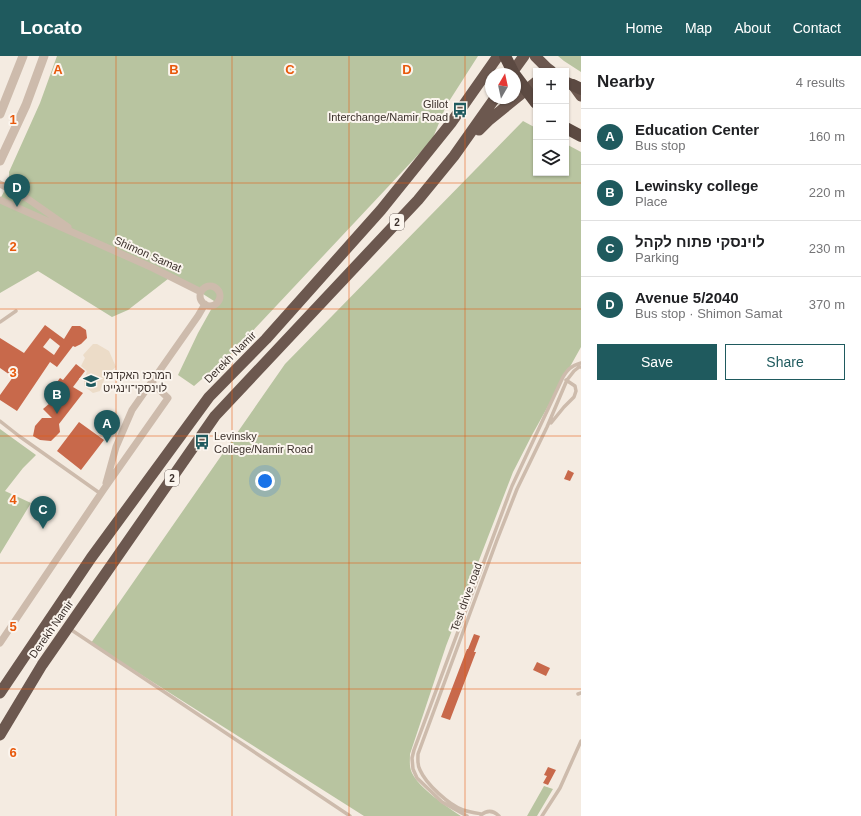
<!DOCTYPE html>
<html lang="en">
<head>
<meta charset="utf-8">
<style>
	body { margin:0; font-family:Helvetica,"Noto Sans Hebrew",sans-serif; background:#f6f6f6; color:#202124 }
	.controls { position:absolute; right:12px; top:12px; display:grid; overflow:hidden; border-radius:0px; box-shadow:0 1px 3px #0004 }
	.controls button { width:36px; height:36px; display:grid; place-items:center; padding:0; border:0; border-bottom:1px solid #e0e0e0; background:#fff; color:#202124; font:20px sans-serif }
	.compass { position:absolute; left:485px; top:12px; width:36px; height:36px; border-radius:50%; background:#fff; box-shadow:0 1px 3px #0004; rotate:9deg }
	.you { position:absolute; left:265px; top:425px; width:14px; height:14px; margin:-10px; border:3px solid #fff; border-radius:50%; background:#1a73e8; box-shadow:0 0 0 6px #1a73e833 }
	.badge { display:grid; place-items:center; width:26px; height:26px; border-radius:50%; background:#1f5a5e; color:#fff; font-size:13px; font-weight:700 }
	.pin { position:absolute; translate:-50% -33px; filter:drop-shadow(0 1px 2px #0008) }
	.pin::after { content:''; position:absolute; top:21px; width:14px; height:12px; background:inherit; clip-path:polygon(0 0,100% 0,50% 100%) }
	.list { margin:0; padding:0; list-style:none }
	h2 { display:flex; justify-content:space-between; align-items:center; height:52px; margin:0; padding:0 16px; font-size:17px }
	h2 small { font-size:13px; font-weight:400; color:#757577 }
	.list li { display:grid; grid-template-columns:26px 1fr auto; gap:12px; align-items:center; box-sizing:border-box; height:56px; padding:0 16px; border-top:1px solid #e0e0e0 }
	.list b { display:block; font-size:15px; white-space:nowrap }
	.list p { margin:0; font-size:13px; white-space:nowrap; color:#757577 }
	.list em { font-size:13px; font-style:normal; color:#757577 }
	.actions { display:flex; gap:8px; padding:12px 16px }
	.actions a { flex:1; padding:9px 0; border:1px solid #1f5a5e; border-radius:0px; text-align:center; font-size:14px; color:#1f5a5e }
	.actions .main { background:#1f5a5e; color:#fff }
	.icon { flex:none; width:22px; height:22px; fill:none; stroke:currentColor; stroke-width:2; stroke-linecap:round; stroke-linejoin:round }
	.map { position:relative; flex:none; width:581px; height:760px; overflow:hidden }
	header { display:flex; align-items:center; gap:24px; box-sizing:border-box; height:56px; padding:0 20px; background:#1f5a5e; color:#fff }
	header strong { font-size:19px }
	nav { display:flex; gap:22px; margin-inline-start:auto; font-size:14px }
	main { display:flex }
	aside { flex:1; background:#fff }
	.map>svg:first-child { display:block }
</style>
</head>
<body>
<header>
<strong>Locato</strong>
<nav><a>Home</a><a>Map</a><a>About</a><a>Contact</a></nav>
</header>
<main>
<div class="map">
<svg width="581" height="760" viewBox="0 0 581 760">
	<rect width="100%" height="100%" fill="#f4ebe1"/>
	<!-- green -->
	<path fill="#b8c4a0" d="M57,0H478L446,50L432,84L232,297L194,330L178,319L198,277L213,250L214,245L173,219L128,254L112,261L38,215L0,237V143C5,134 10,126 9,116L40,47Z
		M558,0H581V16L564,5Z
		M523,65L536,72V117H566V88L581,96V291L532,379L513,416L446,590L410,698C410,704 409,711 412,717C419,732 447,751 461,760H364L91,587L285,308Z
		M0,373L36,399L23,412L5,435L31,447L0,498Z
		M544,730L553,733L537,760H527Z"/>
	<!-- plaza -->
	<path fill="#ecdcc8" d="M93,288H97L109,295L116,311L106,319L100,335L93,337L84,330V324L87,315L81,310L85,302L83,299Z"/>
	<!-- building -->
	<path fill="#c8694b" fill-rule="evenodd" d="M45,269L64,283L72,270H80L86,274L87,282L81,288L75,291L73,290L57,311L50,306L17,355L0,344V339L13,321L0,312V282L24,297ZM50,282L60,290L54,299L43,291Z
		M76,308L85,315L73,331L83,337L59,368L60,376L51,385L40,384L33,380L35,370L42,362H52L43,353L57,341L49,337L60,322L63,324Z
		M79,366L104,384L81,414L57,395Z
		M568,414L574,417L570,425L564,423Z
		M474,578L480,580L474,596H476L450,664L441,661L467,593H468Z
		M537,606L550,612L546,620L533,614Z
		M548,711L556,714L548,729L543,727L547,720L544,719Z"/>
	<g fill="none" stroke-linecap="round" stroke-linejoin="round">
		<!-- service -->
		<path stroke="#cdbbac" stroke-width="3.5" d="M0,266L16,255
			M0,365L19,380L101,438
			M551,367L564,351L574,341L576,335L575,330L566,324
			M70,573L350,760
			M578,638L581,637
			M482,758C476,757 469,756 463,754C449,749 426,728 420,714C417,709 418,704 418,698L497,484L517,433L547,371L567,324L574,315L579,311H581
			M481,759C487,754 493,754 499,760
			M467,760L442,746L417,722L413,713L412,702L414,694L512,430L563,321C568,313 571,310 581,307
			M542,760L560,732L581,685"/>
		<!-- minor -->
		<path stroke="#cdbbac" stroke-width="7" d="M0,128L28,143L68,171
			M0,144L153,212L201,236
			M200 240a10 10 0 1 1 20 0a10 10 0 1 1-20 0Z
			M106,427L116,391L132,354L198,260L205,248
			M0,587L104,433L168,342L152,327"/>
		<!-- tertiary -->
		<path stroke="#cdbbac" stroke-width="9" d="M0,58L23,0
			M0,105L26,49L44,0"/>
		<!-- trunk -->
		<path stroke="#6c584f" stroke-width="11" d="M535,0L547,12L551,15
			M511,18L524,0
			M566,26L573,29L581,40
			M479,74L488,65L536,26
			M0,637L91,502L209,341L266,283L381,154L451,67L498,0
			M0,679L42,609L215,360L418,144L454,100L495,42"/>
		<!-- motorway -->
		<path stroke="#5c4a42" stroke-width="12" d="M573,29L581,33
			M566,72L581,80"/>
		<!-- motorway-bridge -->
		<path stroke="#5c4a42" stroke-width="12" d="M505,0L514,18
			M515,19L536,47"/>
	</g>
	<!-- grid -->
	<path fill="none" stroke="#e8590c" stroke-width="1" stroke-opacity="0.55" d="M116,0V760M232,0V760M349,0V760M465,0V760M0,127H581M0,253H581M0,380H581M0,507H581M0,633H581"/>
	<!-- icons -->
	<defs>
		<g id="bus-bare" transform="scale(1.2)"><path d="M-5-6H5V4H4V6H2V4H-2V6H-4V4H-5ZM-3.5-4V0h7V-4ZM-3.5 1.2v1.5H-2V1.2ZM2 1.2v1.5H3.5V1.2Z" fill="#1f5a5e" stroke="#fbf5ee" stroke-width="2.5" paint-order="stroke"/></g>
		<g id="university-bare" transform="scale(1.2)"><path d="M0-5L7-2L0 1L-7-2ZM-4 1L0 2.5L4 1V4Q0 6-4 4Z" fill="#1f5a5e" stroke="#fbf5ee" stroke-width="2.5" paint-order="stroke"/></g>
	</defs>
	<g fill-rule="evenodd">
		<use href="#bus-bare" x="460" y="54"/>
		<use href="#university-bare" x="91" y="325"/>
		<use href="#bus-bare" x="202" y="386"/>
	</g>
	<g text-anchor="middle" stroke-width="4" stroke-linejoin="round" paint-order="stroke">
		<!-- shield labels -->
		<g fill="#fbf5ee" stroke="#756b66" stroke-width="1">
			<rect x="390" y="158" width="14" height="16" rx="3"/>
			<rect x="165" y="414" width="14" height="16" rx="3"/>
		</g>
		<g font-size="10" font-weight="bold" fill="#3b302b">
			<text x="397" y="170">2</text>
			<text x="172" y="426">2</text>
		</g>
		<!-- poi labels -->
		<g font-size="11" fill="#3b302b" stroke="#fbf5ee" text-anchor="start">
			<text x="448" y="52" text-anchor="end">Glilot<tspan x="448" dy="13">Interchange/Namir Road</tspan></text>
			<text x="103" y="323">המרכז האקדמי<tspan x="103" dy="13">לוינסקי־וינגייט</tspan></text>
			<text x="214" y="384">Levinsky<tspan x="214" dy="13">College/Namir Road</tspan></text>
		</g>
		<!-- street labels -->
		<g font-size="11" fill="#3b302b" stroke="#fbf5ee">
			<text transform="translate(148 198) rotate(24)" y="4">Shimon Samat</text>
			<text transform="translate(230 301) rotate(-45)" y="4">Derekh Namir</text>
			<text transform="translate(466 541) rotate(-70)" y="4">Test drive road</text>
			<text transform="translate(51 573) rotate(-55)" y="4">Derekh Namir</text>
		</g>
	</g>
	<g font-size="13" text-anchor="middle" font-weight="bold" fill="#e8590c" stroke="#fbf5ee" stroke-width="4" stroke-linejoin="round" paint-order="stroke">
		<text x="58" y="18">A</text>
		<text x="174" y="18">B</text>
		<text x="290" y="18">C</text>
		<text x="407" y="18">D</text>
		<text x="13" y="68">1</text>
		<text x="13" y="195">2</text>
		<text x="13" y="321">3</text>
		<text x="13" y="448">4</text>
		<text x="13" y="575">5</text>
		<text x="13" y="701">6</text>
	</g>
</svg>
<div class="controls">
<button>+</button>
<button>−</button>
<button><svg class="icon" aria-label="layers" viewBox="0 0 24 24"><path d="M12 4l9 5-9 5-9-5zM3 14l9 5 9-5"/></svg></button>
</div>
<svg class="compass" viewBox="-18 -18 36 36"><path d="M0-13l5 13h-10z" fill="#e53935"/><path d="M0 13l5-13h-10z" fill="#757577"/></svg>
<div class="you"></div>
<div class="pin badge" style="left:107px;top:387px">A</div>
<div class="pin badge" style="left:57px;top:358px">B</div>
<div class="pin badge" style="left:43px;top:473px">C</div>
<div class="pin badge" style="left:17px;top:151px">D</div>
</div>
<aside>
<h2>Nearby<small>4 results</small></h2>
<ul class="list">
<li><span class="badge">A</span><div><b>Education Center</b><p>Bus stop</p></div><em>160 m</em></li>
<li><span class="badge">B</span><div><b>Lewinsky college</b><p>Place</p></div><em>220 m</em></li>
<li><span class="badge">C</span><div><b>לוינסקי פתוח לקהל</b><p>Parking</p></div><em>230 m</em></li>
<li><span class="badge">D</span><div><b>Avenue 5/2040</b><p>Bus stop · Shimon Samat</p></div><em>370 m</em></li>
</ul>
<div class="actions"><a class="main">Save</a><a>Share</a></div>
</aside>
</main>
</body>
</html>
